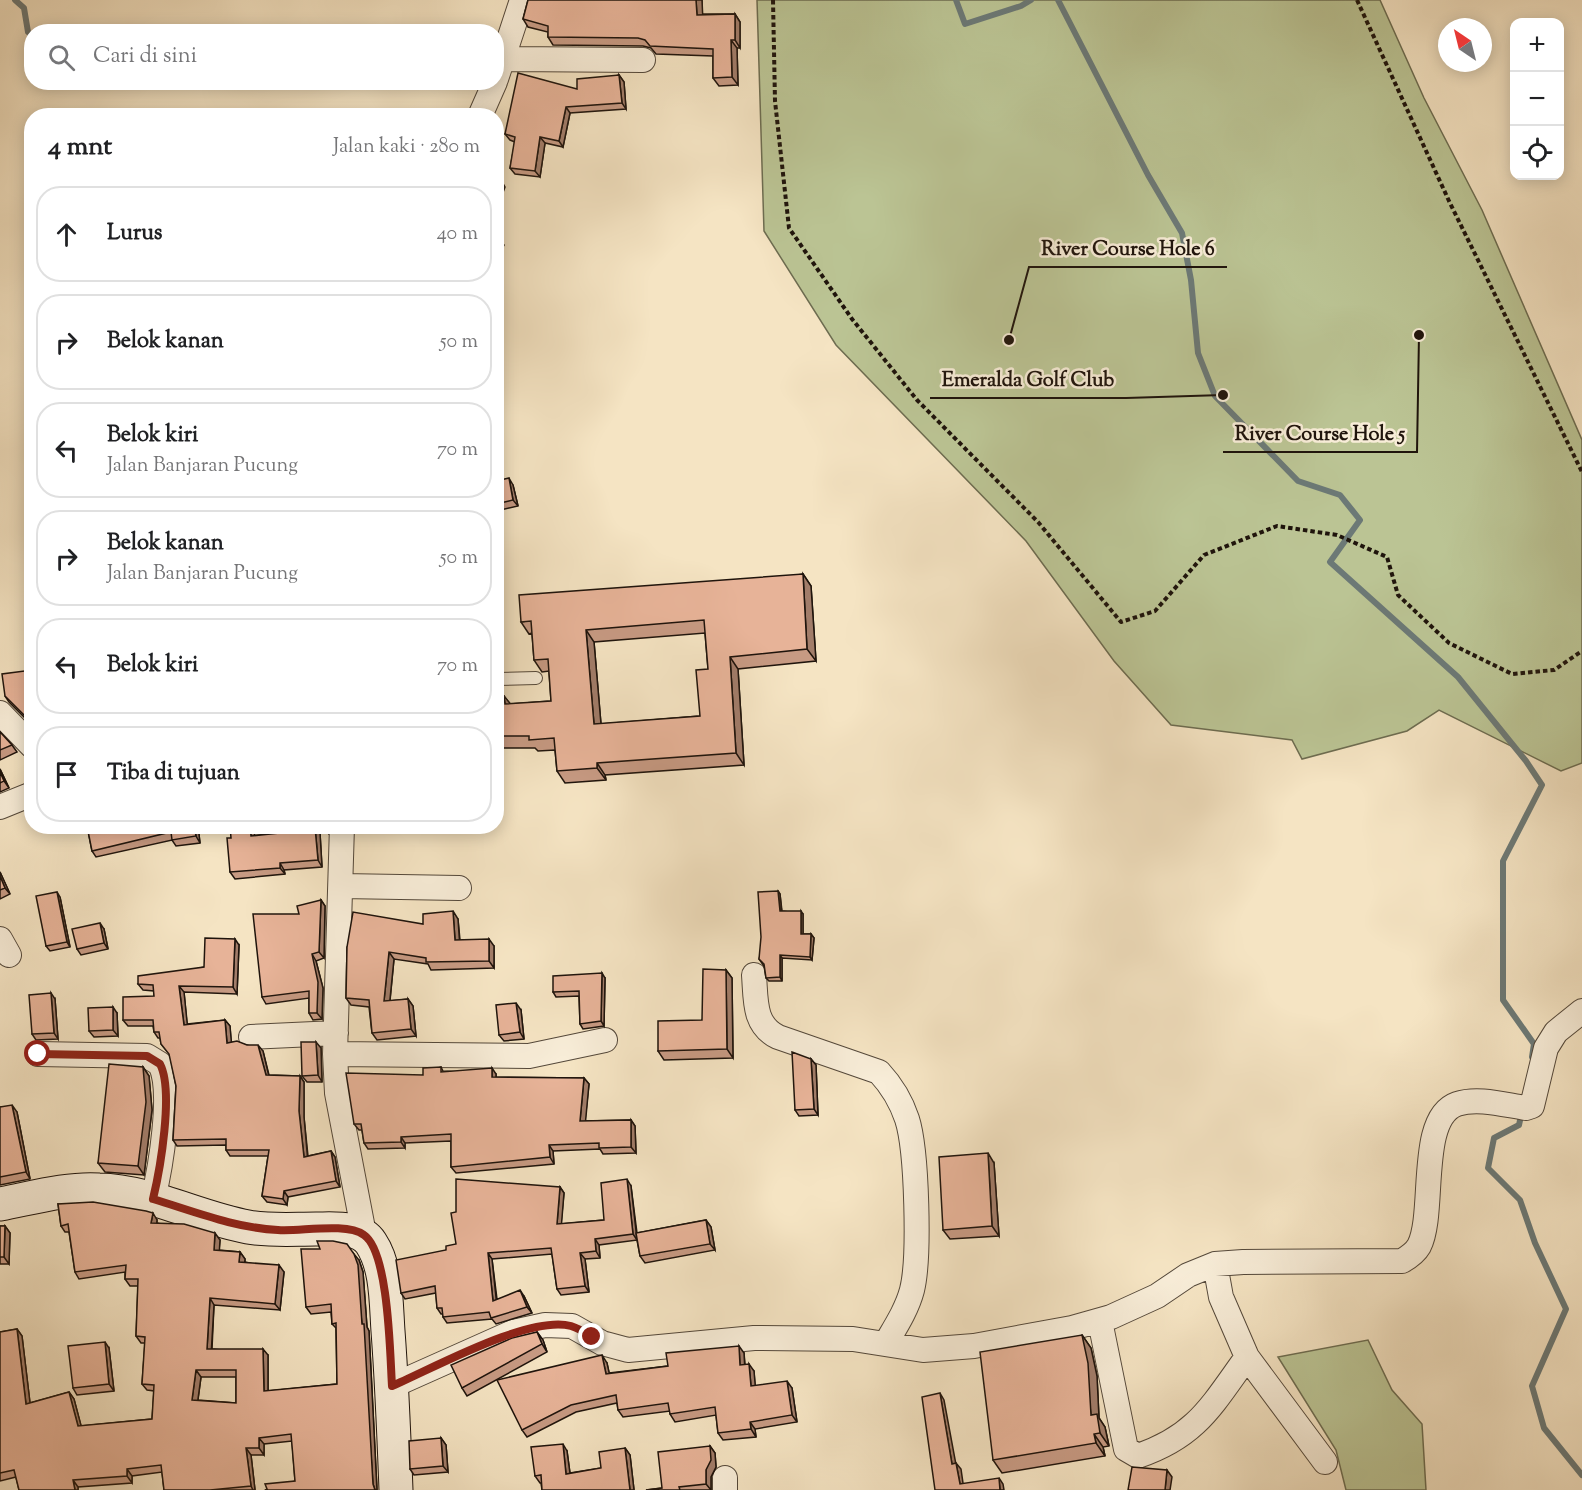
<!DOCTYPE html>
<html lang="id">
<head>
<meta charset="utf-8">
<style>
	body { margin:0; font-family:"Sorts Mill Goudy",serif; background:#f6f6f6; color:#202124 }
	.controls { position:absolute; right:18px; top:18px; display:grid; overflow:hidden; border-radius:12px; box-shadow:0 3px 15px #0003 }
	.controls button { width:54px; height:54px; display:grid; place-items:center; padding:0; border:0; border-bottom:2px solid #e0e0e0; background:#fff; color:#202124; font:30px sans-serif }
	.compass { position:absolute; left:1438px; top:18px; width:54px; height:54px; border-radius:50%; background:#fff; box-shadow:0 3px 15px #0003; rotate:325deg }
	.stop { position:absolute; width:18px; height:18px; margin:-14px; border:4px solid #8f2418; border-radius:50%; background:#fff }
	.stop.end { background:#8f2418; border-color:#fff; box-shadow:0 2px 6px #0008 }
	.list { margin:0; padding:0; list-style:none }
	h2 { display:flex; justify-content:space-between; align-items:center; height:78px; margin:0; padding:0 24px; font-size:26px }
	h2 small { font-size:20px; font-weight:400; color:#757577 }
	.list li { display:grid; grid-template-columns:39px 1fr auto; gap:18px; align-items:center; box-sizing:border-box; height:96px; margin:0 12px 12px; padding:0 12px; border:2px solid #e0e0e0; border-radius:24px }
	.list b { display:block; font-size:22px; white-space:nowrap }
	.list p { margin:0; font-size:20px; white-space:nowrap; color:#757577 }
	.list em { font-size:20px; font-style:normal; color:#757577 }
	.icon { flex:none; width:33px; height:33px; fill:none; stroke:currentColor; stroke-width:2; stroke-linecap:round; stroke-linejoin:round }
	.map { position:relative; flex:none; width:1582px; height:1490px; overflow:hidden }
	.search { position:absolute; background:#fff; box-shadow:0 3px 15px #0003; left:24px; top:24px; width:480px; height:66px; display:flex; align-items:center; gap:15px; box-sizing:border-box; padding:0 21px; border-radius:24px; color:#757577; font-size:22px }
	.panel { position:absolute; background:#fff; box-shadow:0 3px 15px #0003; left:24px; top:108px; width:480px; height:726px; border-radius:24px }
	.map>svg:first-child { display:block }
</style>
</head>
<body>
<div class="map">
<svg width="1582" height="1490" viewBox="0 0 1582 1490">
	<rect width="100%" height="100%" fill="#f5e4c3"/>
	<filter id="stains"><feTurbulence type="fractalNoise" baseFrequency=".00333" numOctaves="4"/><feColorMatrix values="0 0 0 0 .2 0 0 0 0 .09 0 0 0 0 .02 0 0 0 .5 -.17"/></filter>
	<radialGradient id="worn" r=".72"><stop offset=".6" stop-color="#630" stop-opacity="0"/><stop offset="1" stop-color="#630" stop-opacity=".3"/></radialGradient>
	<!-- green -->
	<path fill="#bbc494" stroke="#6d6c50" stroke-width="1.5" d="M757,0H1380L1424,98L1482,210L1582,440V763L1561,771L1439,710L1407,731L1302,759L1292,740L1171,725L1114,661L1026,541L836,345L764,231Z
		M1368,1340L1392,1390L1422,1424L1426,1490H1346L1336,1450L1278,1357Z"/>
	<g fill="none" stroke-linecap="round" stroke-linejoin="round">
		<!-- stream -->
		<path stroke="#6c7976" stroke-width="6" d="M15,0L24,8L28,32L32,36
			M956,0L965,24L1021,6L1031,0
			M1058,0L1148,175L1182,233L1191,280L1198,353L1215,396L1298,481L1340,495L1360,520L1330,562L1458,677L1526,761L1542,785L1503,861V1000L1534,1044L1532,1057
			M1522,1111L1519,1125L1494,1138L1488,1168L1520,1200L1535,1243L1566,1309L1532,1386L1544,1428L1582,1475"/>
		<!-- lane casing -->
		<g stroke="#54483a" stroke-width="14">
			<path id="lane" d="M496,679L536,678"/>
		</g>
		<!-- street casing -->
		<g stroke="#54483a" stroke-width="26">
			<path id="street" d="M504,59L643,60
				M496,79L522,0
				M480,116L495,82
				M0,713L32,746
				M0,807L32,794
				M342,826L335,1054L337,1093L364,1234
				M342,886L459,888
				M0,939L9,955
				M754,975C756,999 753,1025 778,1037L879,1072C892,1086 901,1101 907,1119C917,1150 920,1258 912,1290C907,1309 896,1326 886,1343
				M251,1037L336,1033
				M38,1054L147,1056L160,1064C174,1091 160,1170 153,1199
				M335,1054L529,1056L605,1040
				M1215,1264L1221,1297L1247,1357L1325,1462
				M1100,1321L1126,1449L1138,1456C1197,1436 1212,1405 1247,1357
				M392,1386L513,1332L545,1325L572,1326L602,1343L628,1350L754,1338L853,1339L923,1350L974,1346L1072,1328L1111,1317L1157,1296L1188,1275L1215,1264L1243,1262L1402,1261C1409,1257 1415,1253 1419,1246C1436,1213 1417,1118 1457,1104C1478,1097 1505,1105 1526,1108L1532,1106L1546,1048L1556,1032L1582,1011
				M725,1478V1490"/>
		</g>
		<!-- secondary casing -->
		<g stroke="#1f140c" stroke-width="35">
			<path id="secondary" d="M0,1204C32,1198 66,1188 99,1190C150,1191 198,1218 248,1227C271,1231 293,1229 316,1229C334,1229 360,1226 371,1243C387,1267 386,1303 388,1331C392,1384 394,1437 396,1490"/>
		</g>
		<!-- path -->
		<path stroke="#1f140c" stroke-width="4" stroke-dasharray="4.5 3" stroke-linecap="butt" d="M773,0L775,101L789,228L852,319L917,400L1038,522L1121,622L1155,611L1204,555L1277,526L1337,535L1387,557L1398,595L1449,643L1512,674L1554,670L1582,651
			M1357,0L1449,201L1582,472"/>
		<!-- lane -->
		<use href="#lane" stroke="#f8edd8" stroke-width="12"/>
		<!-- street -->
		<use href="#street" stroke="#f8edd8" stroke-width="24"/>
		<!-- secondary -->
		<use href="#secondary" stroke="#f8edd8" stroke-width="33"/>
	</g>
	<!-- wall -->
	<path fill="#c79a83" stroke="#1f140c" stroke-width="1.5" fill-rule="evenodd" d="M528,0H702V14H735L740,22V48H737L738,85L719,86L713,78V56L656,54L651,48L643,46L553,45L548,37V32L528,27L523,19Z
		M619,75L624,82L626,109L570,113L563,147L545,143L540,177L515,174L510,168L515,142L510,140L505,134L577,89Z
		M496,481L513,485L518,506L496,511Z
		M803,574L811,586L816,661L738,669L744,765L605,775L606,780L565,783L557,771L555,750L538,751L535,748H496V696H504L510,704L551,701L549,671L542,672L534,660L532,633L529,634L521,622ZM705,633L708,669L700,716L601,724L594,642Z
		M32,670V725L9,702L5,696Z
		M0,732L12,745L17,752L0,760Z
		M0,769L9,788L0,792Z
		M87,826H198L200,843L176,846L172,840L96,857L92,851Z
		M297,826H328V833H320L322,867L284,870L285,874L235,879L230,872L231,838L298,831Z
		M0,872L10,894L0,899Z
		M778,891L780,894L782,911L803,914V934H811L814,938L812,960L782,958V981H769L766,978L764,966L759,959Z
		M60,897L70,947L50,951L46,946Z
		M321,900L325,906L324,958L316,961L323,988L322,1019L313,1020L309,1013V998L266,1004L262,997L299,914Z
		M458,919L460,940L494,946V968L431,970L428,964L394,959L390,1001L408,999L413,1006L416,1036L377,1040L372,1033L369,1007L351,1005L346,998L347,947L423,924Z
		M104,929L108,949L81,955L77,949Z
		M239,945L237,994L184,992L187,1024L225,1020L230,1026L231,1042L247,1045L263,1051L269,1075L300,1076L304,1082V1117L308,1156L331,1151L335,1157L340,1187L288,1197L287,1205L267,1202L262,1196L268,1156H230L226,1150V1145L177,1146L173,1140L176,1086L170,1055L161,1044L160,1038H158L154,1032L153,1026H128L123,1020L154,996V991L143,990L138,984L204,967Z
		M726,970L732,978L733,1058L664,1060L658,1051L702,1020Z
		M605,978L604,1026L583,1029L580,1024L579,996L556,997L553,992Z
		M55,999L58,1039L36,1040L32,1034Z
		M521,1010L524,1039L504,1041L499,1035Z
		M117,1013L118,1036L94,1037L89,1031Z
		M321,1048L322,1082H307L302,1076Z
		M811,1059L816,1065L818,1115L799,1116L795,1110Z
		M143,1067L149,1076L152,1110L144,1175L105,1172L98,1163Z
		M441,1067L443,1071L496,1074V1077L584,1078L589,1084L585,1121L631,1120L635,1126L636,1153L603,1154L600,1149L553,1151L554,1164L456,1173L451,1167V1141L405,1143V1148L368,1149L364,1143L362,1130H359L354,1124L423,1075Z
		M0,1107L17,1112L30,1179L0,1185Z
		M994,1163L999,1236L950,1239L943,1230Z
		M631,1186L637,1233L706,1220L711,1227L715,1250L645,1263L640,1256L637,1240L599,1245L600,1258L585,1259L589,1292L561,1295L557,1289L552,1254L492,1259L497,1299L524,1296L532,1313L496,1324L492,1319L447,1323L443,1317V1314H441L437,1308L436,1293L405,1299L401,1293L446,1250L560,1187L564,1193L561,1224L604,1220Z
		M58,1204L157,1220V1223L220,1240L219,1250L240,1252L245,1259V1262L284,1272L280,1310L214,1305L212,1349L268,1355V1391L337,1384L336,1328L332,1324L331,1312L311,1314L306,1307L359,1260L363,1272L367,1327L369,1331L377,1490H265L295,1481L292,1441L264,1444V1455H251L255,1490H164L162,1472L132,1476V1483L78,1487V1490H19L16,1477L0,1481V1332L17,1329L22,1336L30,1403L69,1392L74,1399L81,1426L152,1419L154,1391L147,1390L142,1384L145,1343H141L136,1336L138,1286H130L125,1279V1272L79,1279L75,1272L69,1232H65L61,1226ZM201,1377H236V1403L198,1400Z
		M0,1226H5L10,1233L9,1264H0Z
		M537,1332L543,1340L547,1352L467,1396L462,1388Z
		M1082,1335L1091,1348L1097,1376L1099,1418L1105,1427L1109,1446L1103,1447L1105,1456L1002,1473L993,1460Z
		M109,1348L114,1391L77,1395L73,1388Z
		M744,1353L745,1364L754,1371L755,1386L792,1388L797,1422L755,1429L756,1437L723,1440L718,1433L716,1415L675,1422L670,1414V1411L623,1417L618,1410L617,1403L576,1412L527,1437L522,1430L607,1363L609,1373L668,1366Z
		M441,1438L446,1445L448,1472L414,1475L410,1469Z
		M710,1446L715,1453L716,1467L711,1477V1490H646L662,1488Z
		M625,1448L630,1455L634,1490H542L541,1483H540L535,1476L567,1451L570,1473L601,1468Z"/>
	<!-- shaded-wall -->
	<path fill="#a27d6a" stroke="#1f140c" stroke-width="1.5" d="M696,0H702L703,22L697,15Z
		M735,14L740,22V48L735,40Z
		M731,40L737,48L738,85L732,77Z
		M619,75L624,82L626,109L622,103Z
		M566,107L570,113L563,147L559,141Z
		M540,137L545,143L540,177L535,171Z
		M500,178L505,187L498,206L496,204V186Z
		M498,237L504,245L496,260V239Z
		M509,478L513,485L518,506L513,500Z
		M803,574L811,586L816,661L807,649Z
		M586,630L594,642L602,736L594,724Z
		M730,657L738,669L744,765L736,753Z
		M504,696L513,707L505,704Z
		M597,763L605,775L606,780L597,768Z
		M0,769L9,788L4,781L0,772Z
		M194,826H198L200,843L196,836Z
		M250,826H254L255,842L251,836Z
		M323,826H328V833Z
		M315,827L320,833L322,867L318,860Z
		M280,863L284,870L285,874L280,868Z
		M0,872L10,894L5,888L0,876Z
		M778,891L780,894L782,915L780,911Z
		M57,892L60,897L70,947L67,942Z
		M321,900L325,906L324,958L319,952Z
		M453,911L458,919L460,948L455,940Z
		M801,911L803,914V937L801,934Z
		M100,923L104,929L108,949L104,943Z
		M811,934L814,938L812,960L810,957Z
		M235,939L239,945L237,994L233,987Z
		M489,939L494,946V968L489,961Z
		M389,952L394,959L389,1009L384,1001Z
		M312,954L316,961L323,988L322,1019L317,1013Z
		M780,955L782,958V981L780,977Z
		M726,970L732,978L733,1058L727,1049Z
		M602,973L605,978L604,1026L601,1021Z
		M179,986L184,992L188,1031L184,1025Z
		M51,993L55,999L58,1039L54,1033Z
		M408,999L413,1006L416,1036L411,1029Z
		M516,1003L521,1010L524,1039L520,1032Z
		M113,1007L117,1013L118,1036L113,1030Z
		M225,1020L230,1026L232,1049L227,1043Z
		M316,1042L321,1048L322,1082L318,1075Z
		M258,1045L263,1051L270,1081L266,1075Z
		M811,1059L816,1065L818,1115L814,1109Z
		M143,1067L149,1076L152,1110L144,1175L138,1166Z
		M492,1068L496,1074V1083L492,1077Z
		M300,1076L304,1082V1117L308,1163L304,1157L299,1111Z
		M584,1078L589,1084L585,1127L580,1121Z
		M12,1105L17,1112L30,1179L26,1172Z
		M631,1120L635,1126L636,1153L631,1147Z
		M401,1137L405,1143V1148L401,1142Z
		M549,1145L553,1151L554,1164L550,1157Z
		M331,1151L335,1157L340,1187L336,1181Z
		M988,1153L994,1163L999,1236L992,1226Z
		M627,1179L631,1186L637,1240L633,1234Z
		M560,1187L564,1193L561,1230L557,1224Z
		M284,1191L288,1197L287,1205L283,1199Z
		M153,1213L157,1220L156,1229L151,1223Z
		M706,1220L711,1227L715,1250L710,1244Z
		M5,1226L10,1233L9,1264L4,1257Z
		M215,1233L220,1240L219,1257L214,1250Z
		M595,1239L599,1245L600,1258L596,1251Z
		M240,1252L245,1259L244,1268L239,1262Z
		M488,1253L492,1259L497,1307L493,1301Z
		M580,1253L585,1259L589,1292L585,1286Z
		M354,1254L359,1260L363,1272L367,1327L369,1331L377,1490H375L373,1484L362,1324Z
		M279,1265L284,1272L280,1310L275,1304Z
		M520,1290L524,1296L532,1313L527,1307Z
		M210,1298L214,1305L211,1356L207,1349Z
		M17,1329L22,1336L31,1411L26,1404Z
		M537,1332L543,1340L547,1352L542,1344Z
		M1082,1335L1091,1348L1097,1376L1099,1418L1105,1427L1109,1446L1100,1433L1091,1415Z
		M105,1342L109,1348L114,1391L109,1384Z
		M739,1346L744,1353L745,1372L740,1365Z
		M263,1349L268,1355V1398L264,1391Z
		M602,1355L607,1363L611,1381L606,1374Z
		M749,1364L754,1371L756,1394L751,1386Z
		M196,1370L201,1377L197,1406L192,1400Z
		M787,1381L792,1388L797,1422L792,1415Z
		M69,1392L74,1399L83,1433L78,1426Z
		M940,1393L944,1400L957,1470L952,1464Z
		M750,1422L755,1429L756,1437L751,1429Z
		M1094,1434L1103,1447L1105,1456L1096,1443Z
		M259,1438L264,1444V1455L259,1448Z
		M441,1438L446,1445L448,1472L443,1466Z
		M563,1444L567,1451L571,1481L566,1474Z
		M710,1446L715,1453L716,1467L711,1477V1490L706,1484V1470Z
		M246,1448L251,1455L255,1490H253L251,1486Z
		M625,1448L630,1455L634,1490H630Z
		M956,1463L961,1469L964,1490L960,1484Z
		M127,1469L132,1476V1483L127,1476Z
		M1167,1470L1172,1477L1170,1490H1165Z
		M999,1478L1003,1484L1004,1490H1000Z
		M73,1480L78,1487V1490H75Z"/>
	<!-- building -->
	<path fill="#e7b398" stroke="#1f140c" stroke-width="1.5" fill-rule="evenodd" d="M528,0H696L697,15L735,14V40H731L732,77L713,78V49L650,46L645,40L638,38L548,37V26L523,19Z
		M518,73L577,89V79L619,75L622,103L566,107L559,141L540,137L535,171L510,168L515,137L505,134Z
		M496,177L500,178L496,186Z
		M509,478L513,500L496,504V481Z
		M803,574L807,649L730,657L736,753L597,763V768L557,771L554,738L529,740V736H496V696H504L505,704L551,701L548,659L534,660L531,621L521,622L519,595ZM704,620L708,669L696,670L700,716L594,724L586,630Z
		M32,670V723L5,696L2,674Z
		M0,732L12,745L0,750Z
		M0,772L4,781L0,783Z
		M32,800V817L29,818L26,803Z
		M87,826H194L196,836L172,840L171,832L92,851Z
		M230,826H250L251,836L298,831L297,826H320L315,827L318,860L280,863V868L230,872L227,838H231Z
		M0,876L5,888L0,890Z
		M778,891L780,911H801V934H811L810,957L780,955V977L766,978L764,964L759,959L761,937L758,892Z
		M57,892L67,942L46,946L36,896Z
		M321,900L319,952L312,954L318,982L317,1013H309V991L262,997L253,914H299L297,906Z
		M453,911L455,940L489,939V961L426,962V958L389,952L384,1001L408,999L411,1029L372,1033L369,1000L346,998L347,947L353,912L423,924V914Z
		M100,923L104,943L77,949L72,929Z
		M205,938L235,939L233,987L179,986L184,1025L225,1020L227,1043L237,1041L247,1045H258L266,1075L300,1076L299,1111L304,1157L331,1151L336,1181L284,1191L283,1199L262,1196L269,1150H226V1139L173,1140L176,1086L169,1054L161,1044L159,1032H154L153,1020H123V997L154,996L153,985L138,984V976L204,967Z
		M703,969L726,970L727,1049L658,1051V1021L702,1020Z
		M602,973L601,1021L580,1024L579,991L553,992V976Z
		M51,993L54,1033L32,1034L29,995Z
		M516,1003L520,1032L499,1035L496,1005Z
		M113,1007V1030L89,1031L88,1008Z
		M301,1042H316L318,1075L302,1076Z
		M792,1052L811,1059L814,1109L795,1110Z
		M109,1064L143,1067L146,1102L138,1166L98,1163Z
		M441,1067V1072L492,1068V1077L584,1078L580,1121L631,1120V1147L599,1148V1143L549,1145L550,1157L451,1167V1134L401,1137V1142L364,1143L361,1124H354L346,1073L423,1075V1068Z
		M12,1105L26,1172L0,1177V1107Z
		M988,1153L992,1226L943,1230L939,1157Z
		M456,1179L560,1187L557,1224L604,1220L601,1183L627,1179L633,1234L595,1239L596,1251L580,1253L585,1286L557,1289L551,1248L488,1253L493,1301L520,1290L527,1307L491,1318L489,1312L443,1317L442,1308H437L435,1286L401,1293L396,1260L446,1250V1246L456,1244L451,1213L456,1212Z
		M93,1202L146,1211L153,1213L151,1223L184,1224L215,1233L214,1250L240,1252L239,1262L279,1265L275,1304L210,1298L207,1349H263L264,1391L337,1384L336,1323L332,1324L331,1304L306,1307L301,1249H320L317,1241H333L347,1244L354,1254L358,1265L362,1324H364L373,1484L375,1490H265L267,1489L265,1484L295,1481L291,1434L259,1438V1448H246L251,1486L210,1490H164L161,1465L127,1469V1476L73,1480L75,1490H19L14,1470L0,1473V1332L17,1329L26,1404L69,1392L78,1426L152,1419L154,1385L142,1384L145,1337L136,1336L138,1279H125L126,1265L75,1272L68,1224L61,1226L58,1204ZM196,1370H236V1403L192,1400Z
		M706,1220L710,1244L640,1256L636,1233Z
		M0,1226H5L4,1257H0Z
		M537,1332L542,1344L462,1388L451,1365L512,1338Z
		M1082,1335L1088,1363L1091,1415L1097,1414L1100,1433L1094,1434L1096,1443L993,1460L980,1352Z
		M105,1342L109,1384L73,1388L68,1346Z
		M739,1346L740,1365L749,1364L751,1386L787,1381L792,1415L750,1422L751,1429L718,1433L715,1407L670,1414L668,1403L618,1410L616,1395L571,1405L522,1430L497,1380L602,1355L606,1374L668,1366L666,1353Z
		M940,1393L952,1464L956,1463L960,1484L999,1478L1000,1490H935L922,1397Z
		M441,1438L443,1466L410,1469L409,1441Z
		M563,1444L566,1474L601,1468L599,1452L625,1448L630,1490H542L541,1475L535,1476L531,1447Z
		M710,1446L711,1460L706,1470V1484L679,1487L680,1490H646L662,1488L658,1452Z
		M1132,1467L1167,1470L1165,1490H1128Z"/>
	<g fill="none" stroke-linecap="round" stroke-linejoin="round">
		<!-- route -->
		<path stroke="#8f2418" stroke-width="8" d="M38,1054L147,1056L160,1064C174,1091 160,1170 153,1199C193,1211 235,1228 278,1230C299,1232 346,1222 364,1235C389,1252 390,1356 392,1386C434,1368 529,1315 571,1326C578,1328 586,1333 592,1337"/>
	</g>
	<!-- callouts -->
	<path fill="none" stroke="#1f140c" stroke-width="2" d="M1009 340L1029 267H1227M1223 395L1126 398H930M1419 335L1417 452H1223"/>
	<g fill="#1f140c" stroke="#f8edd8" stroke-width="2">
		<circle cx="1009" cy="340" r="6"/>
		<circle cx="1223" cy="395" r="6"/>
		<circle cx="1419" cy="335" r="6"/>
	</g>
	<g font-size="20" text-anchor="middle" font-weight="bold" fill="#1f140c" stroke="#f8edd8" stroke-width="5" stroke-linejoin="round" paint-order="stroke">
		<text x="1128" y="255">River Course Hole 6</text>
		<text x="1028" y="386">Emeralda Golf Club</text>
		<text x="1320" y="440">River Course Hole 5</text>
	</g>
	<rect width="100%" height="100%" filter="url(#stains)"/>
	<rect width="100%" height="100%" fill="url(#worn)"/>
</svg>
<div class="controls">
<button>+</button>
<button>−</button>
<button><svg class="icon" aria-label="locate" viewBox="0 0 24 24"><circle cx="12" cy="12" r="6"/><path d="M12 2v4M12 18v4M2 12h4M18 12h4"/></svg></button>
</div>
<svg class="compass" viewBox="-18 -18 36 36"><path d="M0-13l5 13h-10z" fill="#e53935"/><path d="M0 13l5-13h-10z" fill="#757577"/></svg>
<div class="stop" style="left:38px;top:1054px"></div>
<div class="stop end" style="left:592px;top:1337px"></div>
<div class="search"><svg class="icon" aria-label="search" viewBox="0 0 24 24"><circle cx="10" cy="10" r="6"/><path d="M15 15l6 6"/></svg>Cari di sini</div>
<section class="panel">
<h2>4 mnt<small>Jalan kaki · 280 m</small></h2>
<ul class="list">
<li><svg class="icon" aria-label="ahead" viewBox="0 0 24 24"><path d="M12 20V5M6 11l6-6 6 6"/></svg><div><b>Lurus</b></div><em>40 m</em></li>
<li><svg class="icon" aria-label="right" viewBox="0 0 24 24"><path d="M7 20v-9h11M14 6l5 5-5 5"/></svg><div><b>Belok kanan</b></div><em>50 m</em></li>
<li><svg class="icon" aria-label="left" viewBox="0 0 24 24"><path d="M17 20v-9H6M10 6l-5 5 5 5"/></svg><div><b>Belok kiri</b><p>Jalan Banjaran Pucung</p></div><em>70 m</em></li>
<li><svg class="icon" aria-label="right" viewBox="0 0 24 24"><path d="M7 20v-9h11M14 6l5 5-5 5"/></svg><div><b>Belok kanan</b><p>Jalan Banjaran Pucung</p></div><em>50 m</em></li>
<li><svg class="icon" aria-label="left" viewBox="0 0 24 24"><path d="M17 20v-9H6M10 6l-5 5 5 5"/></svg><div><b>Belok kiri</b></div><em>70 m</em></li>
<li><svg class="icon" aria-label="arrive" viewBox="0 0 24 24"><path d="M6 21V4h12l-3 4 3 4H6"/></svg><div><b>Tiba di tujuan</b></div></li>
</ul>
</section>
</div>
</body>
</html>
